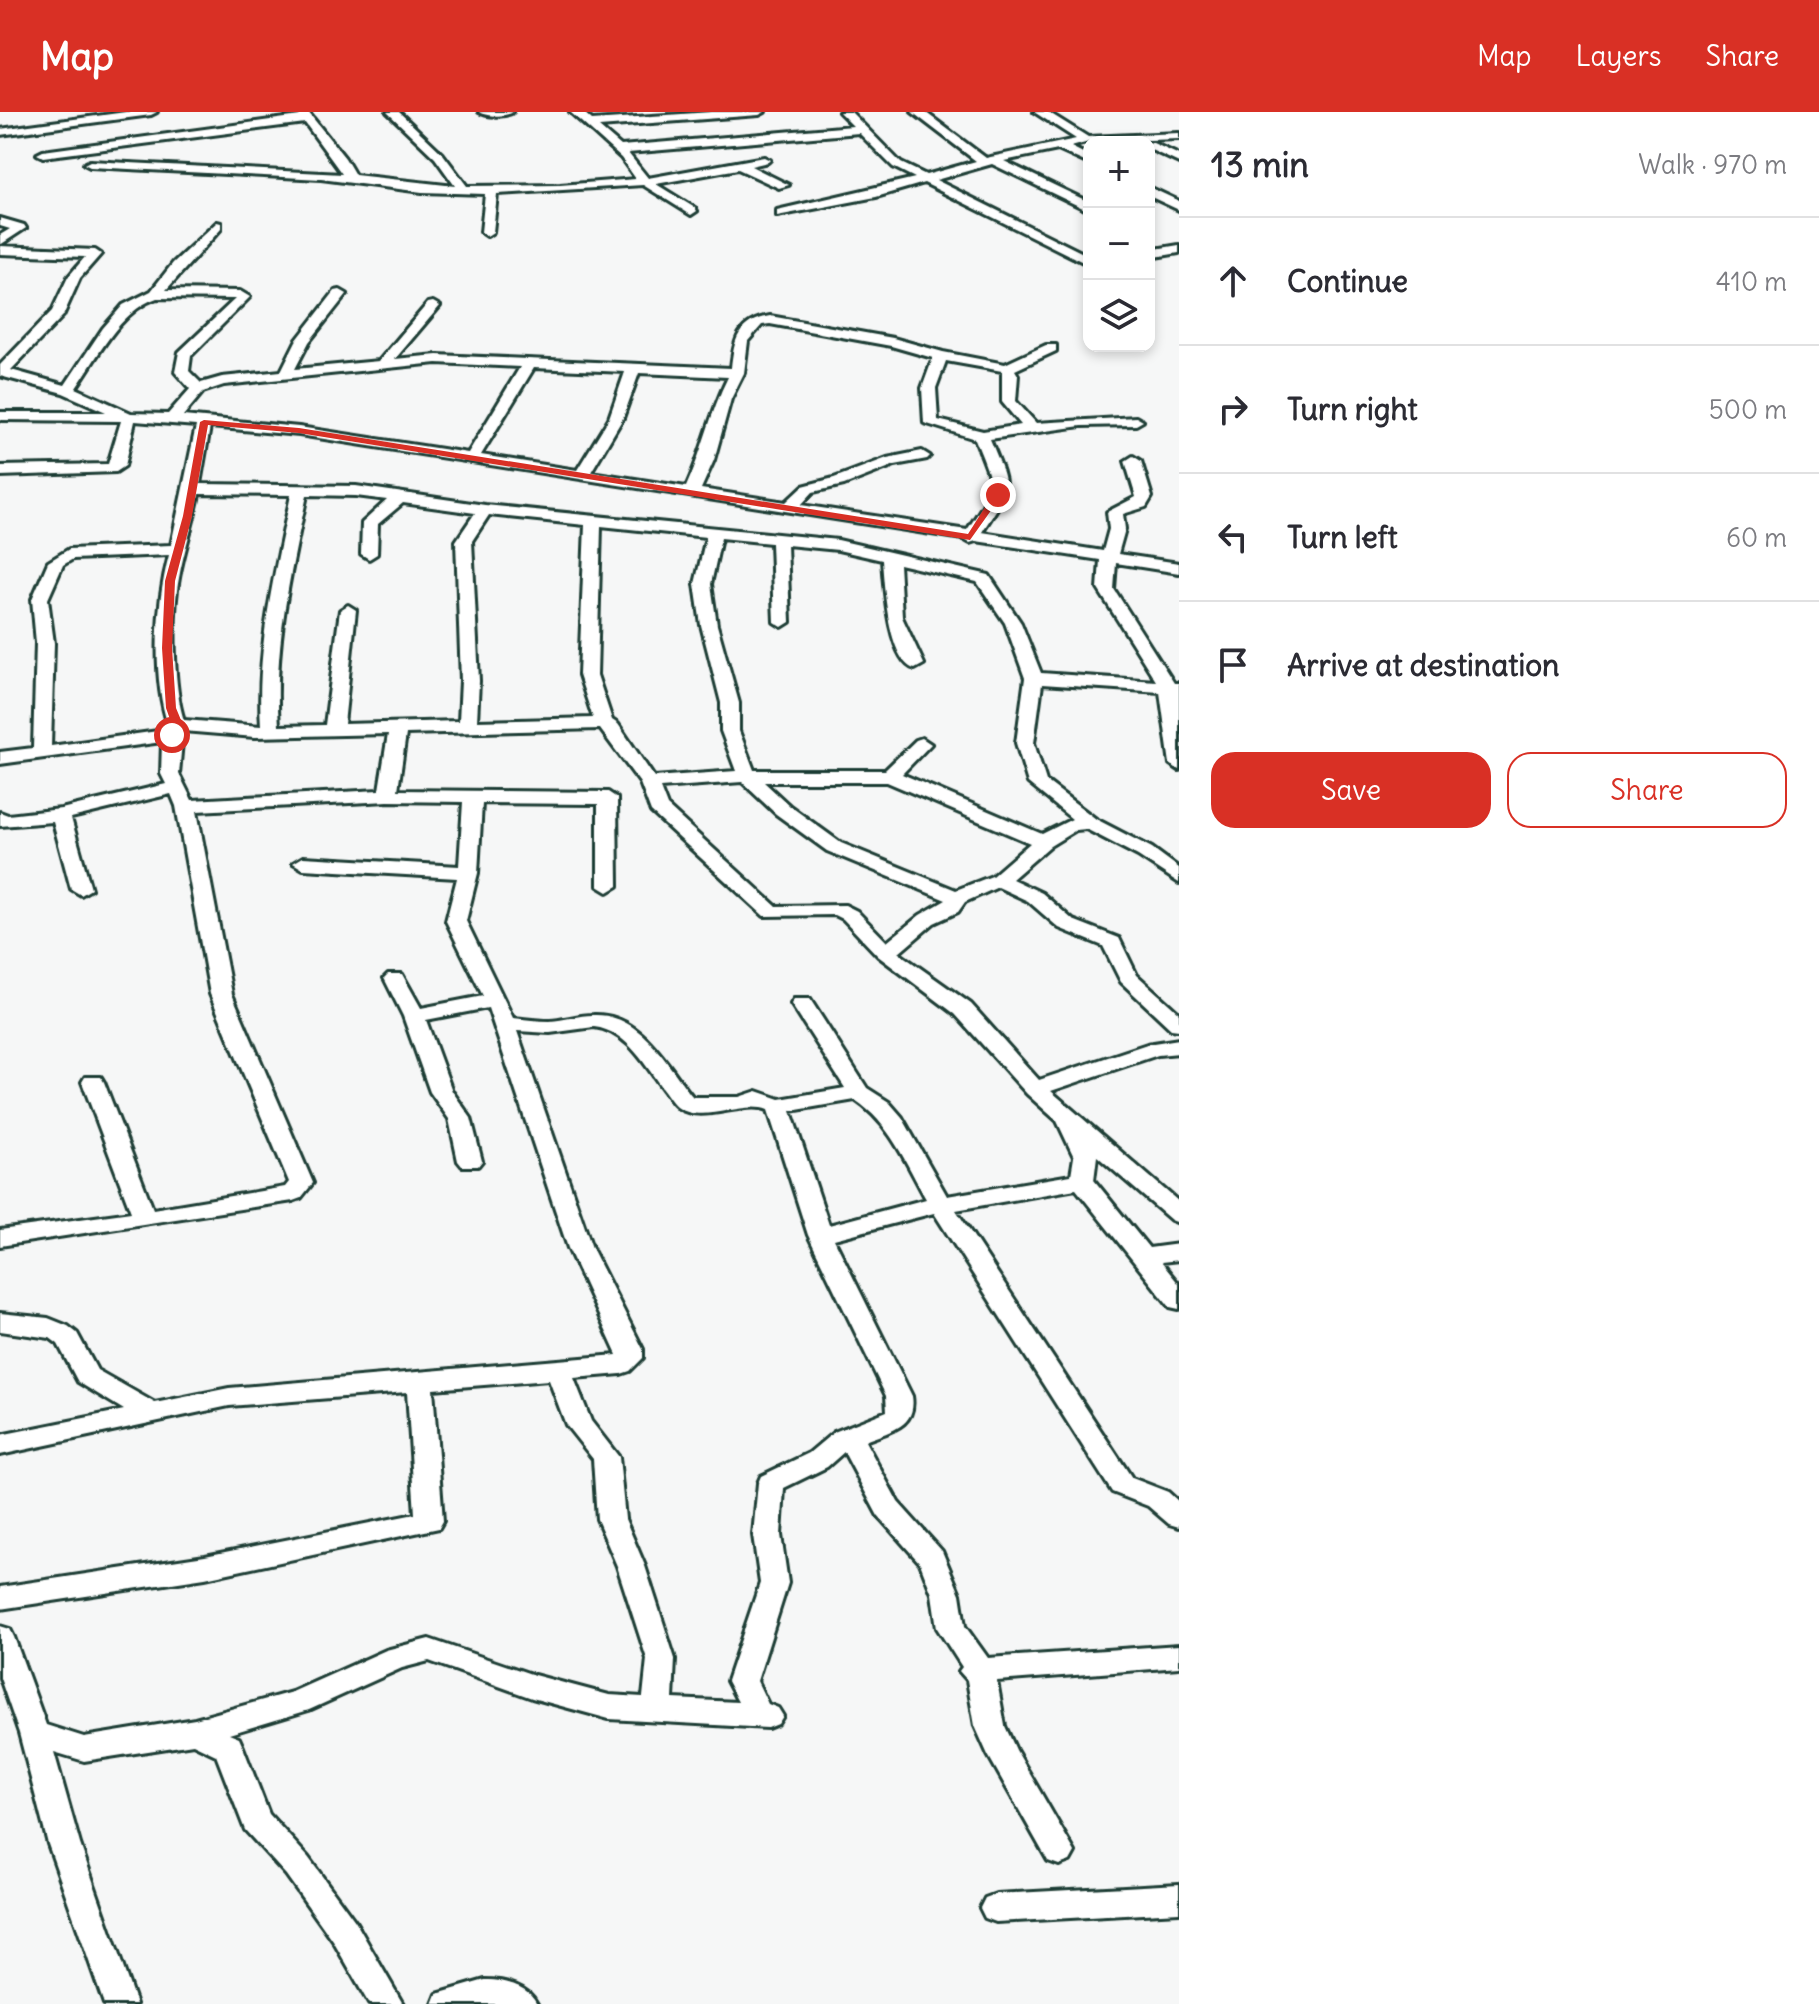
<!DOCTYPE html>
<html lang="en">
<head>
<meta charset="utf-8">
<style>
	body { margin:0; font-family:Delius,sans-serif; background:#f2f2f3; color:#2b2b33 }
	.controls { position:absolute; right:24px; top:24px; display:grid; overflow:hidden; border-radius:16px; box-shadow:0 4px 12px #0003 }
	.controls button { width:72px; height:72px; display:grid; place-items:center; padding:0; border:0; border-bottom:2px solid #e1e1e2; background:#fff; color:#2b2b33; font:40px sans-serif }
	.stop { position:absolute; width:24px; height:24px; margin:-18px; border:6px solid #d93025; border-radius:50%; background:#fff }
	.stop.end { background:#d93025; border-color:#fff; box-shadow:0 2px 8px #0008 }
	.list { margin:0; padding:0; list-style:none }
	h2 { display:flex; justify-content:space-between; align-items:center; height:104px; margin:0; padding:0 32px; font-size:34px }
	h2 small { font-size:26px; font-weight:400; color:#7c7c81 }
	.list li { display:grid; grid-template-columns:52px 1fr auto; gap:24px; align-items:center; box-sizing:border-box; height:128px; padding:0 32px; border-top:2px solid #e1e1e2 }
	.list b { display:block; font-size:30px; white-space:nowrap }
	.list em { font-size:26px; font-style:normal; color:#7c7c81 }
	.actions { display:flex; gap:16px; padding:24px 32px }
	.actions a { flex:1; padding:18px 0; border:2px solid #d93025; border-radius:24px; text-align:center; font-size:28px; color:#d93025 }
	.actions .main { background:#d93025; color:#fff }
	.icon { flex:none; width:44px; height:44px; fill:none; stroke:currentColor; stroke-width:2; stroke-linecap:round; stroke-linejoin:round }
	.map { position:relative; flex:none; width:1179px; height:1892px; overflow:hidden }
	header { display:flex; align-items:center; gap:48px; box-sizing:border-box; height:112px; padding:0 40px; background:#d93025; color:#fff }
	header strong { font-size:38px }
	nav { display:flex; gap:44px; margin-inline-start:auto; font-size:28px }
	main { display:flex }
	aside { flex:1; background:#fff }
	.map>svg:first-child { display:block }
</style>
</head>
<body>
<header>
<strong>Map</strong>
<nav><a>Map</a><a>Layers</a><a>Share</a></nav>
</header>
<main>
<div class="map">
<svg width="1179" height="1892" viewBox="0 0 1179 1892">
	<rect width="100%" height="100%" fill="#f6f7f7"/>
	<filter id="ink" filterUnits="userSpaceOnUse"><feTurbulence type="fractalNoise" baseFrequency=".0125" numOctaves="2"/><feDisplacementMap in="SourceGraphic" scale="16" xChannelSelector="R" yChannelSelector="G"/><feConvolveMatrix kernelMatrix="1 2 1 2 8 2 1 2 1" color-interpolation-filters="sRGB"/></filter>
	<g filter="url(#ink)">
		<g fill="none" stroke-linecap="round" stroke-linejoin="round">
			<!-- minor casing -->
			<g stroke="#1f3d34" stroke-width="6">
				<path id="minor" d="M126,0H157L151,3L0,23V17Z
					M296,0H308L345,46L355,63L455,74L435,46L387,0H399L443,42L467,74L560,73L636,67L621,46L570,0H583L592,8L712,0H765L759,3L599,15L621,34L853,14L839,0H851L901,51L926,63L976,49L912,0H925L986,46L1076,27L1034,0H1048L1088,25L1179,21V27L1089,30L1071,35L1089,44V52L1058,38L1004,49L1089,90V99L992,52L936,68L1089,144V153L924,71L876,85L777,104V98L915,66L893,55L859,21L628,41L648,66L764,45L770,48L768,50L751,54L789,73L779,76L738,57L656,72L695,96L697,99L691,103L643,73L497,82L493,120L487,124L481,120L485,82L422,80L321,67L90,55L84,52L90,49L342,62L305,11L43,45L37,42L43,39L300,4Z
					M479,0H513C505,5 487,5 479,0Z
					M1147,30L1153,31L1179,43V51L1149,37Z
					M1149,75L1179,89V98L1149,84Z
					M0,106L24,113L26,116L0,133V123L10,117L0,114Z
					M217,110L221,111V117L166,178L240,179L250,185L191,244L189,259L201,271L222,265L281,259L296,229L335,179L340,178L347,182L309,230L295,257L379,249L428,191L433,190L440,194L395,247L437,243L731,256C734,228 738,209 770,204L893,226L943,240L1005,252L1046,233H1056V239L1015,258L1018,263L1016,289L1036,311L1136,305L1143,309L1136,313L1081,314L990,327C1011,378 1012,374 982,420L1103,439L1109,417L1107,400L1136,385L1125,349L1133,344L1141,349L1152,385L1146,395L1123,402L1125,417L1118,442L1179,451V461L1116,451L1114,477L1174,571H1179V658L1170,652L1160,580L1042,572L1034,631L1046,669L1096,707L1152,736L1179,756V771L1138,744L1086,717L1076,718L1050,734L1012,767L1042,781L1073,808L1119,826L1137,863L1179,901V918L1171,917L1121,870L1103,834L1059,816L1028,789L998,775L965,790L958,800L934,811L899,841L971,892L1039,968L1147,932L1179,927V941L1158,943L1051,979L1179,1090V1111L1171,1108L1097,1044L1094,1068L1149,1136L1179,1132V1148L1161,1150L1179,1172V1197L1170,1195L1076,1077L956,1098L1132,1366L1168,1380L1179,1390V1415L1169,1412L1148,1394L1112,1380L934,1101L834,1127L912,1284C917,1316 889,1319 865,1329L898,1390L942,1439L960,1482L965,1514L988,1546L1179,1533V1555L997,1569L1005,1614L1016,1638L1075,1740L1070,1749L1059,1753L1048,1749L988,1643L975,1614L967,1568L959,1559L962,1555L937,1516L932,1482L920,1451L878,1404L844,1340L827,1355L784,1376L781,1423L788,1471L757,1569L768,1592L778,1596L783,1604L778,1612L768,1616L609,1607L532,1586L429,1549L402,1556L309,1598L229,1622L239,1626L243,1635L269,1702L308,1745L355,1809L403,1892H369L333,1829L286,1763L245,1718L216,1643L193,1632L84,1649L54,1640L80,1732L136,1892H104L48,1732L19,1621L0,1566V1514L10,1517L14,1525L46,1613L84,1625L195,1607L292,1580L386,1538L429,1527L534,1563L609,1583L643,1585L647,1547L617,1454L597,1407L593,1347L566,1313L549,1268L433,1277L443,1409L439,1416L205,1466L0,1497V1475L205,1444L415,1402L407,1280L229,1294L0,1343V1323L124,1298L78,1270L58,1232L50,1226L0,1219V1201L48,1206L68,1214L77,1221L97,1258L155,1291L229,1276L617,1243L568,1136L488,896L426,908L452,979L471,1006L482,1049L478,1054H462L458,1049L449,1007L430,980L403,904L384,866L388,862H402L421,896L483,884L446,809L457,766L303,757L293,751L303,745L459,754L463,690L388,689L197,699L232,882L313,1071L301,1086L293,1089L0,1134V1118L131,1100L82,970L85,965H101L104,970L153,1097L285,1075L289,1070L210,882L176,694L171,682L71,706L91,777L81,783L71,777L53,710L0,714V700L8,703L61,697L166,672L161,662L162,630L0,652V640L33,636L36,531L32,487L48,450L69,437L171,433L196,314L135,309L125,354L116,360L0,364V354L108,352L121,309L0,308V300H106L63,281L0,264V253L52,199L68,165L85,145L0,142V134L95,138L101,142L80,166L63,204L11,258L65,273L103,216L123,193L151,179L173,151ZM157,186L235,187L179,240L175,260L190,277L168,302L131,301L76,276C98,245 119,199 157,186ZM770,212L891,234L933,246L922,276L924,311L975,327C995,377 997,373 967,418L801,393L813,380L844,373L895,353L927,347L930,344L922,339L887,346L834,366L803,374L786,390L701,377L714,348L731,287L744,261L748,229L762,213ZM946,249L1002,259V290L1021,313L983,319L938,308L936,276ZM437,251L520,255L468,341L299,315L183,304L203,280L224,273ZM534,256L625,260L609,306L577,358L481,343ZM639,261L728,265C710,300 703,339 686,375L591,360L623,306ZM210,315L299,323L963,427L970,431L976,429L1100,448L1098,477L1156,569L1041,561L1021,511L989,463L838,428L485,393L356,374L200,372ZM199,382L291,383C275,459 256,537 261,614L184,608C173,576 172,500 179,466C184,438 194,410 199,382ZM307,383L356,384L387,388L362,411L361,442L369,447L377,442L378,412L403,391L475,401L456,429L461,569L459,609L344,612L356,498L348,493L340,498L325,613L279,614C273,536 291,459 307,383ZM489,403L585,413L579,563L593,606L477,609L479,569L472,429ZM601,414L706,425L695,472L701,513L721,591V619L736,659L654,665L618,612L612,608L597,563ZM721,426L771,431L774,510L782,515L790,510L787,433L838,438L882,448C884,472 888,550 915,557L924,552L902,505L899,452L977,470L1005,511L1025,566L1016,631L1028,671L1072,707L1042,722L902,662L931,632L922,626L916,628L885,658H754L739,619V591L717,513L711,472ZM169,443C156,491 152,566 168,613L165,618L51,634L54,531L48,487L63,453L73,447ZM600,617L640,671L651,700L764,804L835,803L843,807L878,844L955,902L1027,982L1057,1009L1074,1045L1071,1063L947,1084L902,1005L889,990L867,976L810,887H794L791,892L845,976L780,987L757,979L739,985H693C666,952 641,901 593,903C579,903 564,908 550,909C538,909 525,907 513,906L466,809L478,761L482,691L598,692V774L608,780L618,774L617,686L608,680L398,678L406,622ZM183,619L255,625L388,622L379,678L192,688L179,662ZM742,670L776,702L827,739L946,788L920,803L887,830L857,799L845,793L776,794L667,694L660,676ZM764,670H887L1030,731L992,764L956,778L841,731L790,694ZM594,915C628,919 646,955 665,980C668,984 672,991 677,995C702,1013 743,988 768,998L808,1123L886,1284L887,1299L834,1320L809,1341L761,1364L758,1371L753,1423L760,1471L727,1569L738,1590L673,1587L675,1547L645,1454L625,1407L619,1345L591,1309L574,1266L621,1262L630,1259L643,1246V1237L592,1136L517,919L550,921ZM855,988C890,1011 906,1051 926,1087L829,1113L791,999Z
					M1179,133V141L1149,146V138Z
					M1179,1772V1800L996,1810L985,1806L980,1796L985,1786L996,1782Z
					M485,1868C505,1868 529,1874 537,1892H433L437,1882Z"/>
			</g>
			<!-- minor -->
			<use href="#minor" fill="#fff" fill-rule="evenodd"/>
		</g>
	</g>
	<!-- route -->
	<path fill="#d93025" d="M204,308L299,316L968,422L994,381L1002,383L970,428L299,321L208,313L192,404L175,469L172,536L176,596L183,613L172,626L166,623L172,613L166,596L162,536L165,469L183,404L200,310Z"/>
</svg>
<div class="controls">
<button>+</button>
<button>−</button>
<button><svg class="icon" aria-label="layers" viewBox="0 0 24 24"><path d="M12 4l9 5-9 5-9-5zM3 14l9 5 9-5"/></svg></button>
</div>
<div class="stop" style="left:172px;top:623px"></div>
<div class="stop end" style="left:998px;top:383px"></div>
</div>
<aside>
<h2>13 min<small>Walk · 970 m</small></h2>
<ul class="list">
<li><svg class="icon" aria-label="ahead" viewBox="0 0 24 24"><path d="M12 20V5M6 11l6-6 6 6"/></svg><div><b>Continue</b></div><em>410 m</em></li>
<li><svg class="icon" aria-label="right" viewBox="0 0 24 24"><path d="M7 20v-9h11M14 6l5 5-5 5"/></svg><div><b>Turn right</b></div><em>500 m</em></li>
<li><svg class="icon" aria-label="left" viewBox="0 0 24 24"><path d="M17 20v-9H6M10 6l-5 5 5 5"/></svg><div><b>Turn left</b></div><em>60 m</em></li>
<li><svg class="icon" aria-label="arrive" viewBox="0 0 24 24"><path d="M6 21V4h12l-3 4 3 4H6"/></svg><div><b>Arrive at destination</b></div></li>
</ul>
<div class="actions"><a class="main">Save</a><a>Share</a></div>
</aside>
</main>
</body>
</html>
